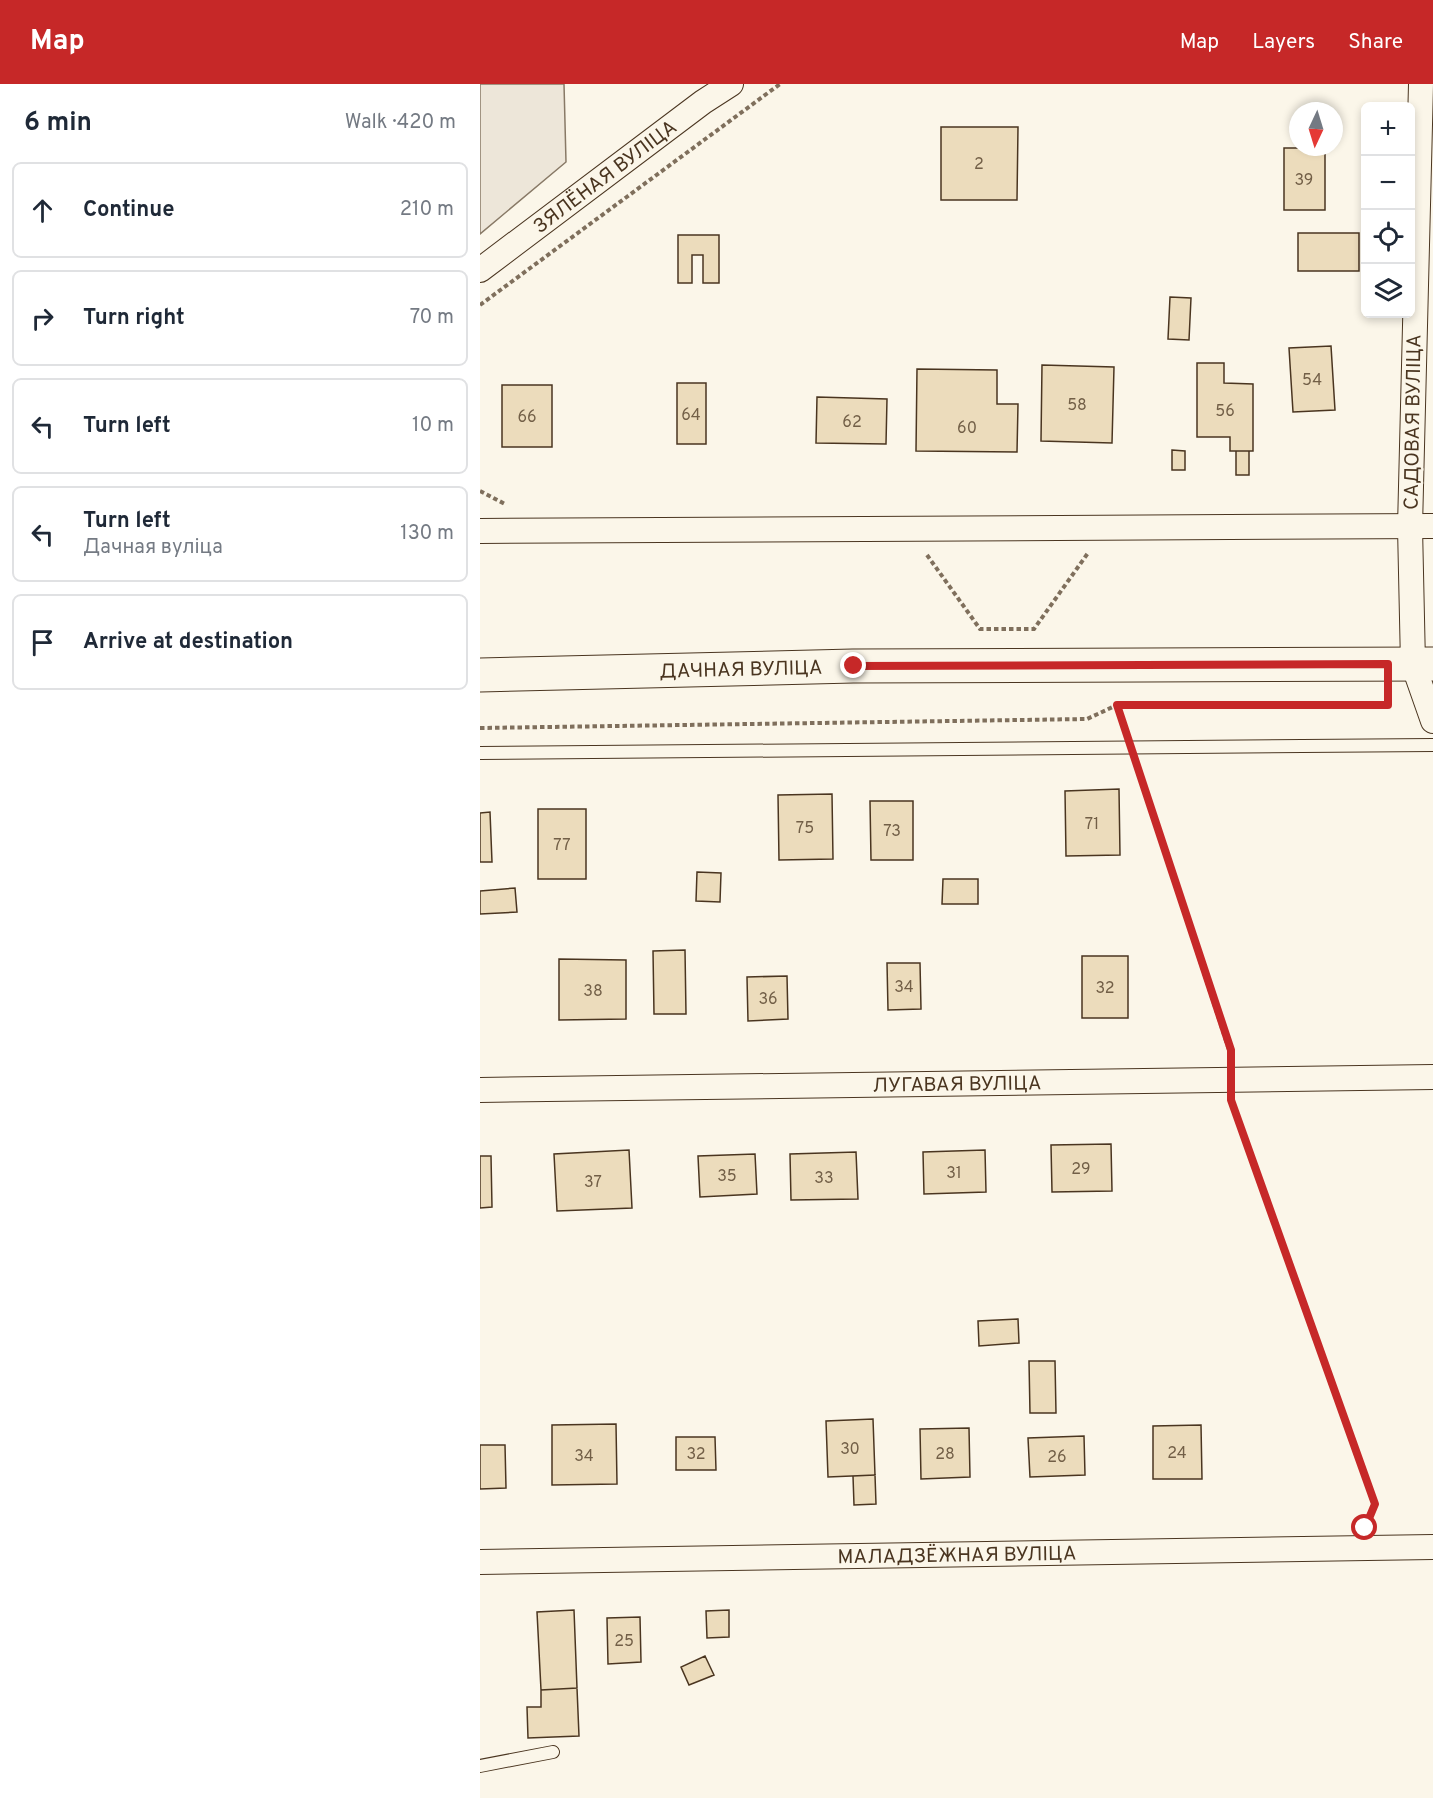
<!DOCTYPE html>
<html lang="en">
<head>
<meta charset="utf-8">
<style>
	body { margin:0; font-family:Overpass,sans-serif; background:#f2f2f3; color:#1f2937 }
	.controls { position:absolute; right:18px; top:18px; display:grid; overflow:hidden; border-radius:9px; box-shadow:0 3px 9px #0003 }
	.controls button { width:54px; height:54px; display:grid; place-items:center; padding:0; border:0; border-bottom:2px solid #e0e1e3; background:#fff; color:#1f2937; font:30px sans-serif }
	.compass { position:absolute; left:809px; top:18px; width:54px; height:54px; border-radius:50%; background:#fff; box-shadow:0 3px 9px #0003; rotate:184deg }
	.stop { position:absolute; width:18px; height:18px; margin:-14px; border:4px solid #c62828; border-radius:50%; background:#fff }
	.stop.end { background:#c62828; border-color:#fff; box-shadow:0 2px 6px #0008 }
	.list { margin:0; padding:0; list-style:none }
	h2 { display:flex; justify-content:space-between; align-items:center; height:78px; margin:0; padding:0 24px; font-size:26px }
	h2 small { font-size:20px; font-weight:400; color:#747a83 }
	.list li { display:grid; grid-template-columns:39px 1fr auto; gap:18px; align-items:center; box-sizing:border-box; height:96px; margin:0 12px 12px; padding:0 12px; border:2px solid #e0e1e3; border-radius:9px }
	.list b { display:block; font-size:22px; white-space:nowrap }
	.list p { margin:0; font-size:20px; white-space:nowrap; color:#747a83 }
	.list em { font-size:20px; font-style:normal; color:#747a83 }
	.icon { flex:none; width:33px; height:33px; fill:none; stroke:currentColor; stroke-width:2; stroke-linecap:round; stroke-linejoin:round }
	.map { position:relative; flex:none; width:953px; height:1714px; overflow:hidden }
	header { display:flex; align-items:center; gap:36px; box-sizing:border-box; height:84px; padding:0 30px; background:#c62828; color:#fff }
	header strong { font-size:28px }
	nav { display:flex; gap:33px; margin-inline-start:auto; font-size:21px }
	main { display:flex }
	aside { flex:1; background:#fff }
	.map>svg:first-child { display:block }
</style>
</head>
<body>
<header>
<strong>Map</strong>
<nav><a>Map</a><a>Layers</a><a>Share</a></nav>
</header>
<main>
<aside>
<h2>6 min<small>Walk · 420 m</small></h2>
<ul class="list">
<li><svg class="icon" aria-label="ahead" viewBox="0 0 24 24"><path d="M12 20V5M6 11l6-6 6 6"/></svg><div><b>Continue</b></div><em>210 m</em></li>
<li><svg class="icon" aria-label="right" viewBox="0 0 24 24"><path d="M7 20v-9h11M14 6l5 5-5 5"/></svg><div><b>Turn right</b></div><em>70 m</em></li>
<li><svg class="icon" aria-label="left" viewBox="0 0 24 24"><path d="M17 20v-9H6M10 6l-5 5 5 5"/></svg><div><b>Turn left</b></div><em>10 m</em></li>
<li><svg class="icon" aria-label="left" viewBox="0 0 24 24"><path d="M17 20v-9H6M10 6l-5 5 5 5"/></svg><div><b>Turn left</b><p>Дачная вуліца</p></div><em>130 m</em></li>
<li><svg class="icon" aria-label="arrive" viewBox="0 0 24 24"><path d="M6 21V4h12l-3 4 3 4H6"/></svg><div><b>Arrive at destination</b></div></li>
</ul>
</aside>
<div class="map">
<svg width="953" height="1714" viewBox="0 0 953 1714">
	<rect width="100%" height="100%" fill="#fbf6e9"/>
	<!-- green -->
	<path fill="#ede6d9" stroke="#887966" stroke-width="1.5" d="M0,0H84L86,78L0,150Z"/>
	<!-- building -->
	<path fill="#ecdcbc" stroke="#4a3520" stroke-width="1.5" d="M461,43H538L537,116H461Z
		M804,64H845V126H804Z
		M818,149H879V187H818Z
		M198,151H239V199H223V171H212V199H198Z
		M690,213L711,214L709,256L688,255Z
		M851,262L855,326L813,328L809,264Z
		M717,279H744V299L773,300V367H750V353H717Z
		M562,281L634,283L632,359L561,357Z
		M437,285L517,286V320H538L537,368L436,367Z
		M197,299H226V360H197Z
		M22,301H72V363H22Z
		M337,313L407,315L406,360L336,359Z
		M692,366L705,367V386H692Z
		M756,367H769V391H756Z
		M639,705L640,771L586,772L585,707Z
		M352,710L353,775L299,776L298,711Z
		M390,717H433V776H391Z
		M58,725H106V795H58Z
		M10,728L12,778H0V729Z
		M217,788L241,789L240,818L216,817Z
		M463,795H498V820H462Z
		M35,804L37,828L0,830V807Z
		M205,866L206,930H174L173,867Z
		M602,872H648V934H602Z
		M79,875L146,876V935L79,936Z
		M407,879H440L441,925L408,926Z
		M307,892L308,935L268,937L267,893Z
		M631,1060L632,1107L572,1108L571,1061Z
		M149,1066L152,1124L77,1127L74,1070Z
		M505,1066L506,1108L444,1110L443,1068Z
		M376,1068L378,1115L311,1116L310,1070Z
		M275,1070L277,1110L220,1113L218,1072Z
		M0,1072H11L12,1123L0,1124Z
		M538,1235L539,1259L499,1262L498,1237Z
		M549,1277H575L576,1329H550Z
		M393,1335L395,1391L348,1393L346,1337Z
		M136,1340L137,1400L72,1401V1341Z
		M721,1341L722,1395H673V1342Z
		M489,1344L490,1393L441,1395L440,1345Z
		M604,1352L605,1391L550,1393L548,1354Z
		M196,1353H235L236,1386H196Z
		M0,1361H25L26,1404L0,1405Z
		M395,1391L396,1420L374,1421L373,1392Z
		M94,1526L97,1604L61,1606L57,1528Z
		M249,1526V1553L227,1554L226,1527Z
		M160,1533L161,1578L128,1580L127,1534Z
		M225,1572L234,1591L209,1601L201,1583Z
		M97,1604L99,1652L48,1654L47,1623H61V1606Z"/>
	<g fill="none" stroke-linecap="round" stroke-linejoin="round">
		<!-- lane casing -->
		<g stroke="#4a3520" stroke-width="14">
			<path id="lane" d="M0,669L953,661
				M0,1682L73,1668"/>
		</g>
		<!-- street casing -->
		<g stroke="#4a3520" stroke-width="26">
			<g id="street">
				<path d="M941,0L930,443L933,580L953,637"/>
				<path id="s1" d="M0,186L223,18L251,0"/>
				<path d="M0,447L953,442"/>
				<path id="s2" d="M0,1006L953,993"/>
				<path id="s3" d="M0,1478L953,1463"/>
			</g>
		</g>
		<!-- secondary casing -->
		<g stroke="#4a3520" stroke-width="35">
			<g id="secondary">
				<path id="s4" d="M0,591L373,582L953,580"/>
			</g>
		</g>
		<!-- path -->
		<path stroke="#7f6f5c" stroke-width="4" stroke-dasharray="4.5 3" stroke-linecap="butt" d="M0,221L300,0
			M0,407L25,420
			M447,471L500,545H554L608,469
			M0,644L607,635L637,621
			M644,644L637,621H908V609
			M657,683L751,972
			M753,1021L895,1420L888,1438"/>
		<!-- lane -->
		<use href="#lane" stroke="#fbf6e9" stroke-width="12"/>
		<!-- street -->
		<use href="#street" stroke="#fbf6e9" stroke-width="24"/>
		<!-- secondary -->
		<use href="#secondary" stroke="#fbf6e9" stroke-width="33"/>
	</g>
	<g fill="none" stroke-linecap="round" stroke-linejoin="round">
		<!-- route -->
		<path stroke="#c62828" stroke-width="8" d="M374,582L908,580V621H637L751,966V1016L895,1420L885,1444"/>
	</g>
	<g text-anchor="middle" stroke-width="4.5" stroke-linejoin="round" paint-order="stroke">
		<!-- number labels -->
		<g font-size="16" fill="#725f47">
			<text x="499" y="85">2</text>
			<text x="824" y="101">39</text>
			<text x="832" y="301">54</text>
			<text x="597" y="326">58</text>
			<text x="745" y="332">56</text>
			<text x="211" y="336">64</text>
			<text x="47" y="338">66</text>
			<text x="372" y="343">62</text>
			<text x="487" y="349">60</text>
			<text x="612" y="745">71</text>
			<text x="325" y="749">75</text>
			<text x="412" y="752">73</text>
			<text x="82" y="766">77</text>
			<text x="424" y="908">34</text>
			<text x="625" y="909">32</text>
			<text x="113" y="912">38</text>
			<text x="288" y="920">36</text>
			<text x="601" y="1090">29</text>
			<text x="474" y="1094">31</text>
			<text x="247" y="1097">35</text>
			<text x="344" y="1099">33</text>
			<text x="113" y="1103">37</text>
			<text x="370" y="1370">30</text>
			<text x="697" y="1374">24</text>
			<text x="216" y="1375">32</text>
			<text x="465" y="1375">28</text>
			<text x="104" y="1377">34</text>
			<text x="577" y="1378">26</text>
			<text x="144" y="1562">25</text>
		</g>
		<!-- street labels -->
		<g font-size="20" fill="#4a3520" stroke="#fbf6e9">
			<text dy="7" stroke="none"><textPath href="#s1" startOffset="156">ЗЯЛЁНАЯ ВУЛІЦА</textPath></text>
			<text transform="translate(932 338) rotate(-89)" y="7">САДОВАЯ ВУЛІЦА</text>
			<text dy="7" stroke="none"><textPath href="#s4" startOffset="261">ДАЧНАЯ ВУЛІЦА</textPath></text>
			<text dy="7" stroke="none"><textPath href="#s2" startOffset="477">ЛУГАВАЯ ВУЛІЦА</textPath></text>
			<text dy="7" stroke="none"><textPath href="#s3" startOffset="477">МАЛАДЗЁЖНАЯ ВУЛІЦА</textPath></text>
		</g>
	</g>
</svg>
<div class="controls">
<button>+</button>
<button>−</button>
<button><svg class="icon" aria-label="locate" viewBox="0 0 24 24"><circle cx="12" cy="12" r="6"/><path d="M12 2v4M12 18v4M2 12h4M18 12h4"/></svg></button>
<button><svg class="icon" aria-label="layers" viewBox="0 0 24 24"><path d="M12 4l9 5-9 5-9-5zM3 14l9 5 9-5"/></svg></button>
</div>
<svg class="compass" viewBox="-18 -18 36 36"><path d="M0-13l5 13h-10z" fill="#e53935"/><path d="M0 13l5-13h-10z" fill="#747a83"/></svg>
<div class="stop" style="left:885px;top:1444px"></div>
<div class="stop end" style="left:374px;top:582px"></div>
</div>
</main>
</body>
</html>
